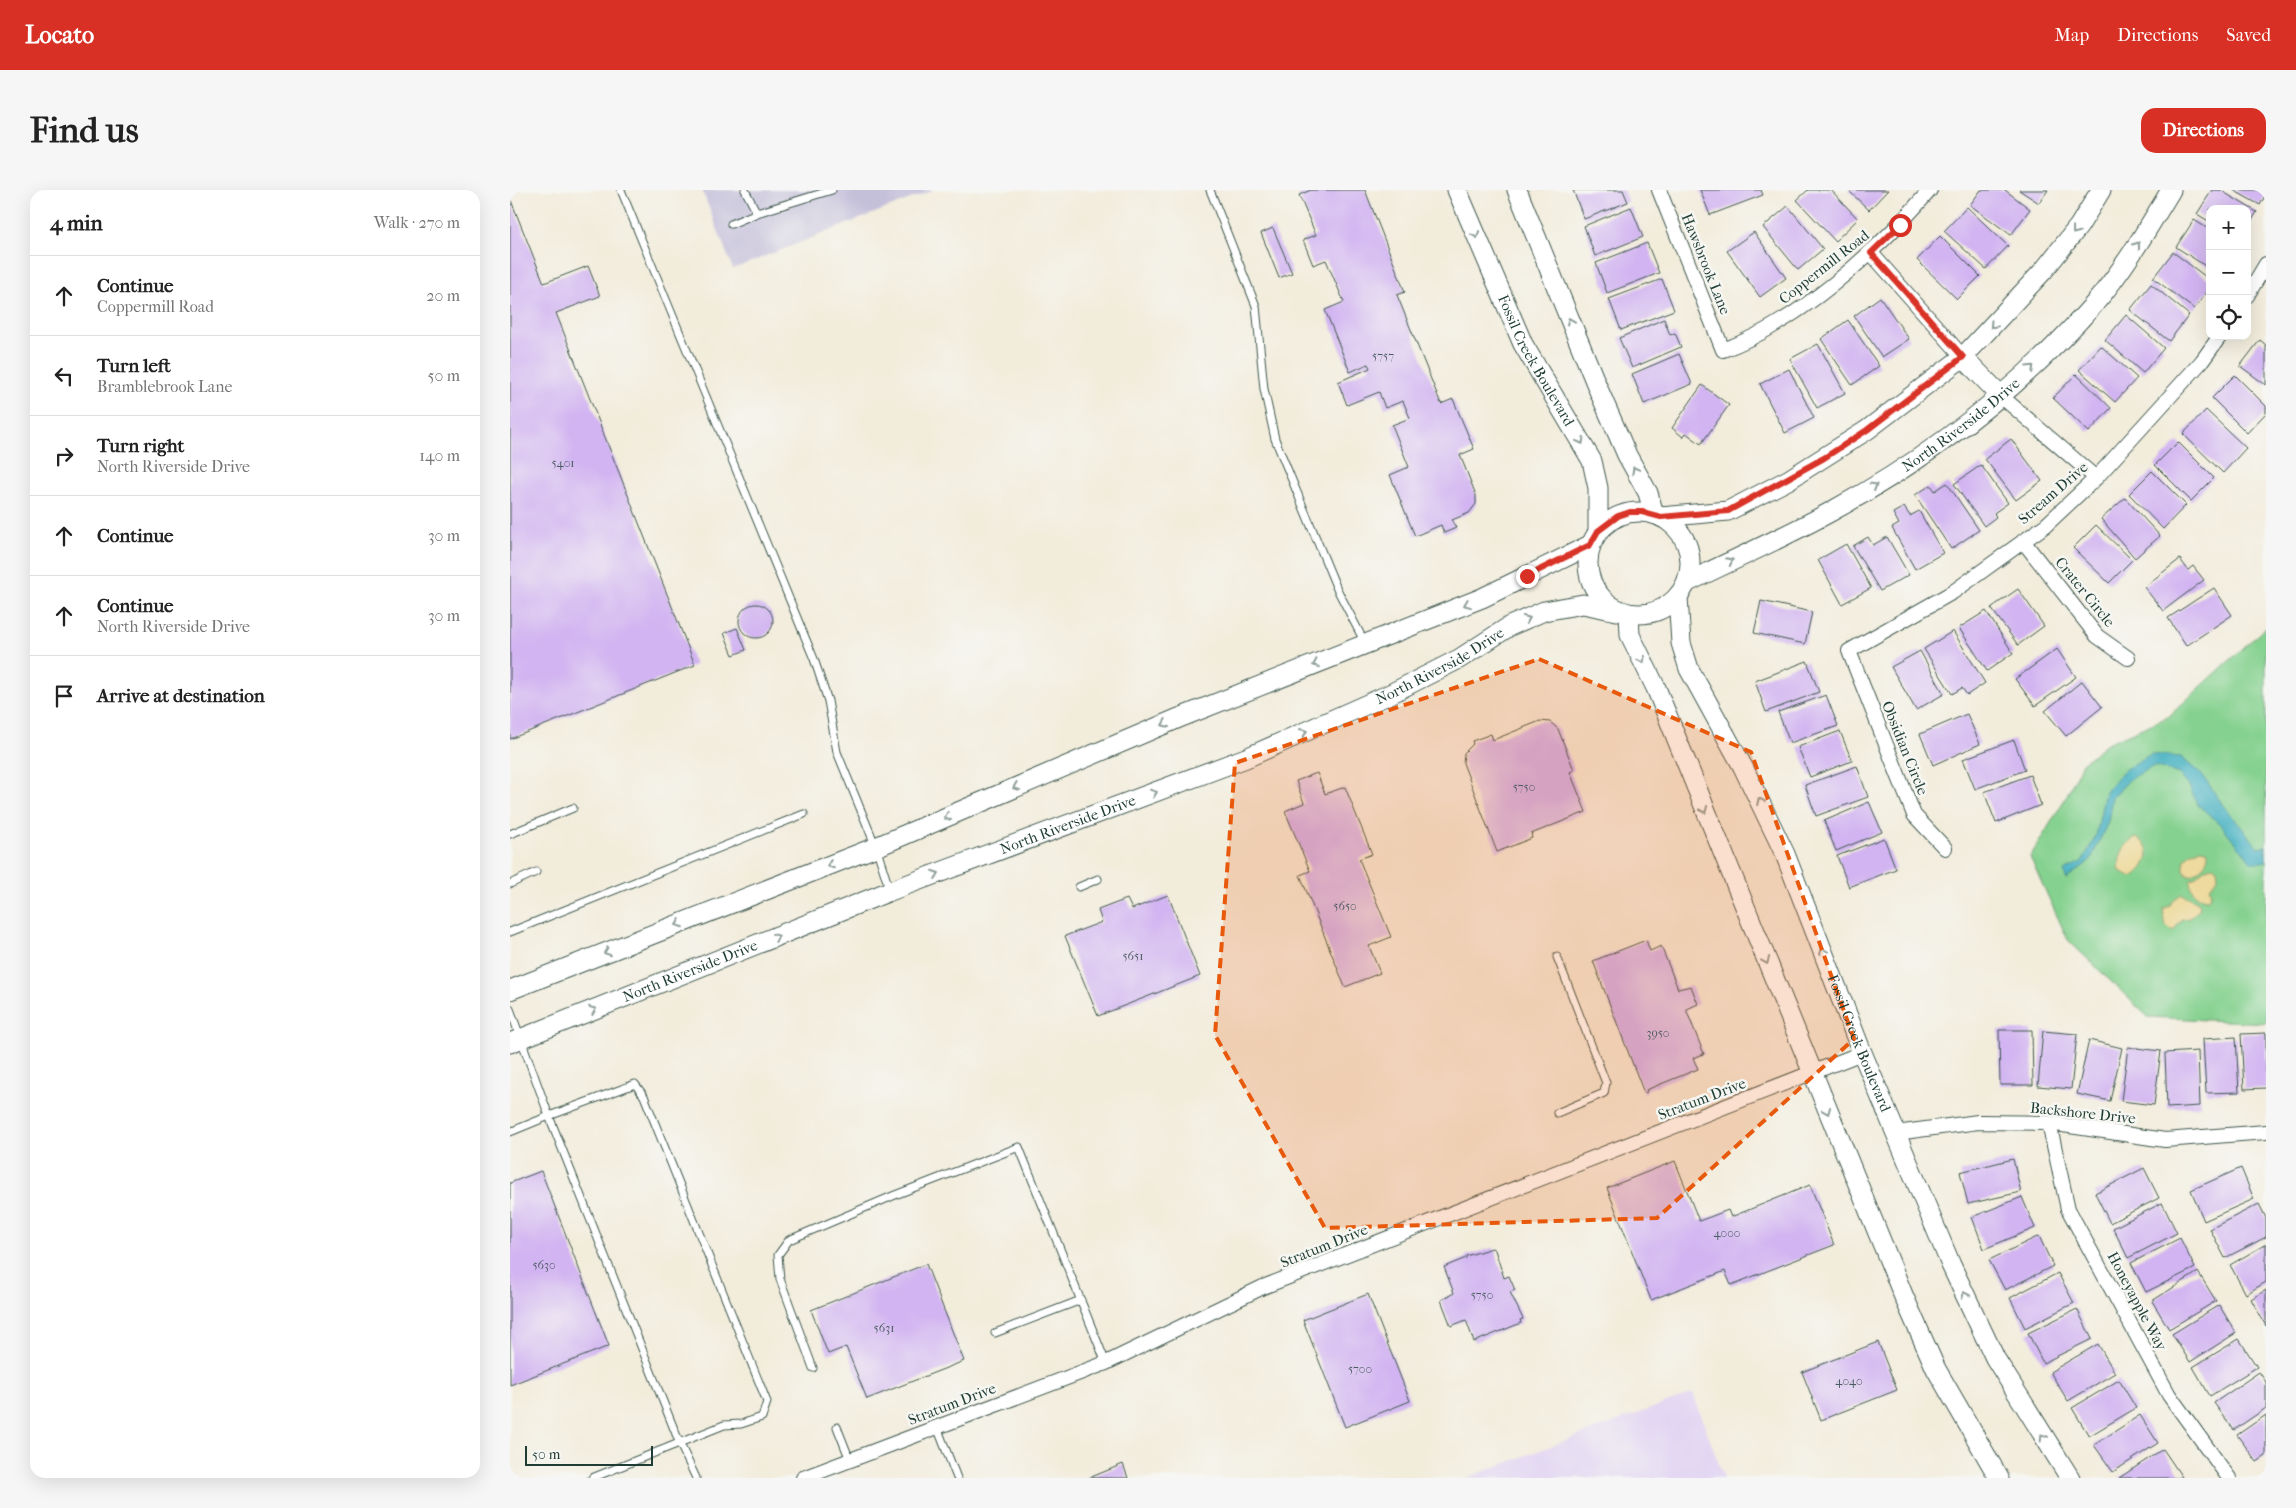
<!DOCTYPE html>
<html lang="en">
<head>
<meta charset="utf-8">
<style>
	body { margin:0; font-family:"IM FELL French Canon",serif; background:#f6f6f6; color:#222 }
	.controls { position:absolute; right:15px; top:15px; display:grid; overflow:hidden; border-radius:10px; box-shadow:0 5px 20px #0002 }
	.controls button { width:45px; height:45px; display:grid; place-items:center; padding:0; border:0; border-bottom:1px solid #e0e0e0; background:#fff; color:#222; font:25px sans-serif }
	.scale { position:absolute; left:15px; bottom:12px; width:128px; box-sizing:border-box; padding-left:5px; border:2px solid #1f3d34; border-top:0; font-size:14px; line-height:18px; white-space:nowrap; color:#1f3d34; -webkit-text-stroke:4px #f6f6f2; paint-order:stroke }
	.stop { position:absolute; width:15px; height:15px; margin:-11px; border:4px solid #d93025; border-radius:50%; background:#fff }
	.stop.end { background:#d93025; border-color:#fff; box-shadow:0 1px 5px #0008 }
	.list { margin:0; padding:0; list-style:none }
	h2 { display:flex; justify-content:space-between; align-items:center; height:65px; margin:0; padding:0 20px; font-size:21px }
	h2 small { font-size:16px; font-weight:400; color:#767676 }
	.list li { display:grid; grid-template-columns:32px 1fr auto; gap:15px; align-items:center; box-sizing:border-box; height:80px; padding:0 20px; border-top:1px solid #e0e0e0 }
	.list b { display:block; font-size:19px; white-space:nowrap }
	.list p { margin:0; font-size:16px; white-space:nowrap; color:#767676 }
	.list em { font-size:16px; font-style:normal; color:#767676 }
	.icon { flex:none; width:28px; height:28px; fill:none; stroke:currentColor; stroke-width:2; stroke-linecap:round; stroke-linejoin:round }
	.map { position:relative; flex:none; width:1756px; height:1288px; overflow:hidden; border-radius:15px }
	header { display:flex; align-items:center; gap:30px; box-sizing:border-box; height:70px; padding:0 25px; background:#d93025; color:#fff }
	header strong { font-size:24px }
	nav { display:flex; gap:28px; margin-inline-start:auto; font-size:18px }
	.intro { display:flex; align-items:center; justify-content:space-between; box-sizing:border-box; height:120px; padding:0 30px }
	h1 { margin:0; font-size:35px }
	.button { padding:12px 22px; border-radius:15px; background:#d93025; color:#fff; font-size:18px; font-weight:700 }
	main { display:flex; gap:30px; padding:0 30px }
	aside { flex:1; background:#fff; border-radius:15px; box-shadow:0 5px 20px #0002 }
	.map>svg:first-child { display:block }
</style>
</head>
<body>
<header>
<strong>Locato</strong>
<nav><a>Map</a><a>Directions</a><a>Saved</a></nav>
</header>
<div class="intro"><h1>Find us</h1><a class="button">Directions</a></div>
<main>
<aside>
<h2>4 min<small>Walk · 270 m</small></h2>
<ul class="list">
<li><svg class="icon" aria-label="ahead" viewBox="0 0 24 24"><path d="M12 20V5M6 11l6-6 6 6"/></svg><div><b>Continue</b><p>Coppermill Road</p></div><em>20 m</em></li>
<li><svg class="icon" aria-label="left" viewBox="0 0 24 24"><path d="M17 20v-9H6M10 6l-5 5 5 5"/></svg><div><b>Turn left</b><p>Bramblebrook Lane</p></div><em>50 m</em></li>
<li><svg class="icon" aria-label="right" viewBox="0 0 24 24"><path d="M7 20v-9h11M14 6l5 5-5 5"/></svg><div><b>Turn right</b><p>North Riverside Drive</p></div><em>140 m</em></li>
<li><svg class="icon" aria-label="ahead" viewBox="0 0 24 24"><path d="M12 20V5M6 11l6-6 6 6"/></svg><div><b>Continue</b></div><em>30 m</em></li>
<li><svg class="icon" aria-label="ahead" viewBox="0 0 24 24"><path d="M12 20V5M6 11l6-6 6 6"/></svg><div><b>Continue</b><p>North Riverside Drive</p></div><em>30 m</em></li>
<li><svg class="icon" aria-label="arrive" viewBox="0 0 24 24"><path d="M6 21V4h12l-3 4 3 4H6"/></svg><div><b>Arrive at destination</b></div></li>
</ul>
</aside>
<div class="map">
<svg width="1756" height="1288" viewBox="0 0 1756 1288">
	<rect width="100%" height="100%" fill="#f6f6f2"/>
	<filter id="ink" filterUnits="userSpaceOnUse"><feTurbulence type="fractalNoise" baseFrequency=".02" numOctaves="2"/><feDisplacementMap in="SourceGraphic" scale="10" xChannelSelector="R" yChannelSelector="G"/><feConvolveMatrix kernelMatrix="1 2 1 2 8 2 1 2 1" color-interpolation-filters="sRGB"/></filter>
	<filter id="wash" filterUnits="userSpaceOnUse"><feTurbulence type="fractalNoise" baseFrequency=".0096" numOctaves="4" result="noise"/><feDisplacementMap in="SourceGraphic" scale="20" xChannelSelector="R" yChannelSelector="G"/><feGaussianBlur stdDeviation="1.12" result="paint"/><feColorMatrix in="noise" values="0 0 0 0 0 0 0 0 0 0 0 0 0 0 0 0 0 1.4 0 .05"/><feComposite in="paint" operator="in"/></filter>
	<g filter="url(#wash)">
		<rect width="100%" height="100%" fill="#f2ecdb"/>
		<!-- built -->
		<path fill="#e1d4f3" d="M1183,1203L1214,1288H956Z"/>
		<!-- industrial -->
		<path fill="#c5c0da" d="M192,0H423L223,79Z"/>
		<!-- green -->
		<path fill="#85d18f" stroke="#528762" d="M1756,437V833L1638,827L1558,750L1520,667L1555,609L1572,573L1597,553L1658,527Z"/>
		<!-- sand -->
		<path fill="#eeda9e" stroke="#868c69" d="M1627,648C1647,658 1636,680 1622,687L1610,681C1607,668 1614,652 1627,648Z
			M1693,659L1698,661C1699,672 1689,684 1678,685L1674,680C1673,666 1680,660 1693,659Z
			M1702,676L1707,678L1708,688L1699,696L1701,704L1698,709C1687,709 1678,699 1681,689C1690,686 1692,678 1702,676Z
			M1672,704L1688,712L1689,719L1680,728L1672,729L1663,741L1656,736L1653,719C1662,716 1664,708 1672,704Z"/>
		<!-- water -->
		<path fill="#43b0c1" stroke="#31767a" d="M1641,564L1671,567L1694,587L1712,614L1748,657L1756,656V672H1742L1711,635L1688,615L1679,596L1669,584L1644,576L1620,589L1602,608L1598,632L1580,671L1556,689L1554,681L1573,671L1586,645L1595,602L1614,580Z"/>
		<g id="blocks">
			<!-- building -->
			<path fill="#d1b4f1" d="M801,0H855L895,102L887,105L931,214L943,209L964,259L950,265L966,305V314L959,323L942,330L946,338L934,343L931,335L905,346L880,285L899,277L882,235L900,228L893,211L875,218L869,202L837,215L828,192L860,178L858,174L840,182L815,120L834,112L816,70L803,75L793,50L806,45L789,5Z
				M1063,0H1113L1118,12L1074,29Z
				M1190,0H1251L1253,5L1200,25Z
				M1298,0H1321L1348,29L1325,51L1287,10Z
				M1338,0H1378L1359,20Z
				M1471,0H1495L1520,19L1501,45L1460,15Z
				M1509,0H1538L1529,13Z
				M1702,0H1710L1747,22L1737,38V19H1700V32L1687,24Z
				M1723,0H1756V4L1750,15Z
				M0,8L34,93L78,76L90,106L46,123L185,475L0,549Z
				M1278,16L1313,59L1288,80L1253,37Z
				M1121,17L1133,47L1085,66L1074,36Z
				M1457,17L1498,56L1476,79L1434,41Z
				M1684,30L1700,40V79L1666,57Z
				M763,38L782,83L769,88L751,43Z
				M1244,42L1276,88L1250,107L1217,61Z
				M1430,46L1470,86L1447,109L1407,70Z
				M1137,53L1149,83L1097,103L1086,73Z
				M1663,62L1700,90V98L1684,119L1643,88Z
				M1152,89L1164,120L1111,140L1099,109Z
				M1641,94L1679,125L1659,151L1620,120Z
				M1370,107L1399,149L1372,167L1344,126Z
				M1616,125L1654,158L1633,183L1595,150Z
				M1154,129L1160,145L1165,143L1171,157L1122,178L1109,148Z
				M1338,130L1369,176L1342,195L1311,149Z
				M1750,150L1756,155V195L1730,176Z
				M1308,154L1335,203L1307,218L1280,169Z
				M1591,156L1627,188L1605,212L1569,180Z
				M1169,164L1182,194L1134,214L1122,184Z
				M1279,179L1304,228L1275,243L1250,194Z
				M1566,184L1601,218L1579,242L1543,208Z
				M1725,185L1756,216V223L1737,243L1702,208Z
				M1192,195L1219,215L1191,254L1176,243L1173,247L1162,238Z
				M1696,220L1736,258L1713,283L1673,244Z
				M1501,249L1532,291L1506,310L1475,269Z
				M1668,252L1704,288L1681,311L1645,275Z
				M1471,275L1498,313L1484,323L1486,327L1474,336L1444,294Z
				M1642,281L1676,315L1653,339L1619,304Z
				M1437,293L1469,340L1441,359L1405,305L1421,295L1425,301Z
				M1615,308L1650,346L1625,368L1591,329Z
				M1394,317L1400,326L1409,321L1433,363L1405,379L1382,338L1389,334L1383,323Z
				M1586,335L1622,370L1599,393L1563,358Z
				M1358,347L1363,355L1377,347L1399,385L1370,401L1343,356Z
				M1336,354L1361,398L1332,414L1308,370Z
				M1670,369L1678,380L1683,376L1694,390L1653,421L1634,397Z
				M1704,398L1722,425L1676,456L1658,428Z
				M1508,399L1534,436L1508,455L1481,418Z
				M1251,411L1302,422L1295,454L1244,443Z
				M229 431a17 17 0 1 1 34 0a17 17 0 1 1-34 0Z
				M1476,421L1503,463L1477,481L1449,438Z
				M227,438L236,460L223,465L214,443Z
				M1443,441L1475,493L1457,505L1452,498L1442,504L1414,459Z
				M1547,459L1566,487L1525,516L1505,489Z
				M1410,461L1434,504L1406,520L1381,477Z
				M1297,471L1309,502L1256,522L1245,491Z
				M1572,491L1592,517L1556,546L1535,521Z
				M1316,505L1328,536L1280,553L1268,522Z
				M1457,524L1470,554L1423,575L1410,544Z
				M1030,531L1040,532L1048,539L1064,580L1060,582L1076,622L1021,644L1022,648L987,662L953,573L954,563L963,554L962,551L981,544L983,550Z
				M1330,541L1342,571L1300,587L1288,557Z
				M1504,550L1515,580L1465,599L1453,569Z
				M1347,576L1358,607L1306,626L1295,595Z
				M807,583L815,604L835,597L862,664L849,669L881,747L859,756L870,783L835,797L790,685L800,681L775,621L794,613L786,591Z
				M1520,585L1531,615L1486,633L1474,602Z
				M1359,612L1372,642L1326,661L1314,631Z
				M1374,648L1386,679L1339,697L1327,666Z
				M658,705L690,786L588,826L555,746L592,732L588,720L617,709L622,719Z
				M1136,750L1140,761L1151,756L1168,799L1181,796L1188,814L1177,819V822L1194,864L1183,868L1188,879L1136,900L1137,902L1134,903L1083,771Z
				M1489,840H1522L1523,895H1490Z
				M1533,841L1567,844L1561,899L1528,896Z
				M1756,843V898L1734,899L1731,844Z
				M1726,847L1729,902L1696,903L1693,849Z
				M1579,850L1612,858L1600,911L1567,904Z
				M1618,857L1651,861L1644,915L1611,911Z
				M1688,861L1690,916L1657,918L1655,863Z
				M1503,969L1511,1002L1458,1014L1450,982Z
				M1165,971L1189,1031L1218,1020L1221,1027L1300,995L1324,1055L1221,1095L1215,1081L1141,1110L1097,998Z
				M1634,978L1649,1008L1600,1033L1585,1003Z
				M1731,978L1744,1009L1694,1031L1681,1000Z
				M31,981L99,1156L0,1195V993Z
				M1512,1007L1525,1038L1474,1059L1462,1027Z
				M1652,1013L1667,1043L1618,1068L1603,1038Z
				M1749,1014L1756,1028V1047L1715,1068L1700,1039Z
				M1529,1046L1543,1076L1495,1100L1479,1070Z
				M1670,1048L1685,1078L1636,1102L1621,1073Z
				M1756,1054V1092L1736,1104L1720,1075Z
				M982,1058L985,1060L994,1088L999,1086L1005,1100L1000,1102L1013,1129L1010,1130L1011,1133L964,1152L956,1130L941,1136L931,1110L944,1103L934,1077L956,1068V1066Z
				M416,1074L454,1171L357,1209L336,1157L318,1164L301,1120Z
				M1688,1082L1706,1111L1659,1139L1642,1111Z
				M1548,1083L1564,1113L1515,1138L1500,1108Z
				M1756,1100V1136L1741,1109Z
				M858,1104L900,1211L835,1237L793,1130Z
				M1709,1115L1726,1143L1680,1172L1662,1144Z
				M1567,1119L1582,1149L1533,1173L1518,1143Z
				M1729,1149L1747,1177L1700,1206L1683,1177Z
				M1368,1152L1387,1200L1311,1230L1292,1182Z
				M1588,1154L1605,1183L1558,1211L1540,1182Z
				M1749,1182L1756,1192V1218L1724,1240L1704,1213Z
				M1609,1190L1626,1218L1579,1246L1562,1218Z
				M1630,1225L1648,1253L1603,1282L1584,1255Z
				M1756,1225V1266L1747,1272L1727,1245Z
				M1653,1259L1672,1287L1669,1288H1609Z
				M613,1274L618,1288H579Z"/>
		</g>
	</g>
	<g filter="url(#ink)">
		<use href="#blocks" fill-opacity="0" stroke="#3f574d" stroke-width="1"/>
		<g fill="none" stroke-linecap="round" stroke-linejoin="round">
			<!-- service casing -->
			<g stroke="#3f574d" stroke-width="9">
				<path id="service" d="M111,0L304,469L318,511L327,562L366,657L380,701
					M235,0L247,23
					M700,0L746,116L754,199L765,249L827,399L855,453
					M221,34L247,23L322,0
					M0,644L63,618
					M0,694L26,682
					M569,697L588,689
					M0,742L294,624
					M0,819L39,926L0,942
					M1047,923L1094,903L1096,893L1047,767
					M485,1143L571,1110
					M303,1178L270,1089L268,1065L279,1050L385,1005L509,957L596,1173
					M327,1237L340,1270
					M427,1237L447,1288
					M82,1288L214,1235L231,1234L252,1227L257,1212L134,906L125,894L39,926L170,1254L186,1288"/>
			</g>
			<!-- minor casing -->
			<g stroke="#3f574d" stroke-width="16">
				<path id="minor" d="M1149,0L1213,160C1289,132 1368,61 1420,0
					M1361,63L1453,167
					M1737,106L1756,74
					M1491,206L1586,288
					M1513,351L1587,446L1618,468
					M1435,658L1404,625L1339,461L1443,402L1536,335L1586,288L1692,171L1710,146
					M1539,933L1558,1019L1659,1205L1719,1288
					M1386,943L1468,932L1539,933L1655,950L1756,942
					M293,1288L596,1173L753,1097L1352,863"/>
			</g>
			<!-- secondary casing -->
			<g stroke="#3f574d" stroke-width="21">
				<g id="secondary">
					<path id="s1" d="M947,0L1013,154L1082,271L1088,298V341"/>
					<path d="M1007,0L1089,201L1117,265L1138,303L1144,324"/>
					<path d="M1453,167L1491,206"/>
					<circle cx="1129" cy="373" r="51"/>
					<path d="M1151,327L1218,321L1278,290L1357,240L1453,167L1534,80L1569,36L1591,0"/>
					<path id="s2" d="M1176,393C1225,369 1275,347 1322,321C1421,267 1511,197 1585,113C1614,79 1638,38 1661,0"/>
					<path id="s3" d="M1168,407L1171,453L1179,479L1233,577L1275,664L1351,860L1441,1075L1485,1168L1560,1288"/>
					<path d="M1119,424L1120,445L1146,498L1394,1107L1426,1179L1489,1288"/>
					<path d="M0,800L366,657L669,528L972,408L1080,355"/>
					<path id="s4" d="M0,853L380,701L736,568L880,504L949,469L1000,436L1034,421L1073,414L1107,421"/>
				</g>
			</g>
			<!-- service -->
			<use href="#service" stroke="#fff" stroke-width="7"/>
			<!-- minor -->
			<use href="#minor" stroke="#fff" stroke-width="14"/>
			<!-- secondary -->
			<use href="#secondary" stroke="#fff" stroke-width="19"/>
		</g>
		<!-- one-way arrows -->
		<defs><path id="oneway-chevron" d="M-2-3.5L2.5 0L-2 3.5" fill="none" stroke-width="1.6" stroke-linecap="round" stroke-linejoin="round" transform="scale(1.25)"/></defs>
		<g stroke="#8f9e9a">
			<use href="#oneway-chevron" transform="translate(1565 41) rotate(128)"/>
			<use href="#oneway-chevron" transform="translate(966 45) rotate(67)"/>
			<use href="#oneway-chevron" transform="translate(1627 55) rotate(-54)"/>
			<use href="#oneway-chevron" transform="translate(1060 131) rotate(-112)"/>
			<use href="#oneway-chevron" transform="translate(1483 135) rotate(133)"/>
			<use href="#oneway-chevron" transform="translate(1521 178) rotate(-43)"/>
			<use href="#oneway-chevron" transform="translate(1071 251) rotate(62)"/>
			<use href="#oneway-chevron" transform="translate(1125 280) rotate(-119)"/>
			<use href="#oneway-chevron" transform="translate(1364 296) rotate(-31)"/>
			<use href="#oneway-chevron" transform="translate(1220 371) rotate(-27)"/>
			<use href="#oneway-chevron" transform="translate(957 414) rotate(158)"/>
			<use href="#oneway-chevron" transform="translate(1017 429) rotate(-24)"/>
			<use href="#oneway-chevron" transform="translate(1132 470) rotate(64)"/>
			<use href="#oneway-chevron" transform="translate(806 474) rotate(158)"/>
			<use href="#oneway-chevron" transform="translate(655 534) rotate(157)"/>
			<use href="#oneway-chevron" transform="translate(794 542) rotate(-24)"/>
			<use href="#oneway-chevron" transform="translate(506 597) rotate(157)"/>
			<use href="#oneway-chevron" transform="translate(644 603) rotate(-21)"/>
			<use href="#oneway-chevron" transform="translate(1250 611) rotate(-116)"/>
			<use href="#oneway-chevron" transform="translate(1194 620) rotate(68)"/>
			<use href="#oneway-chevron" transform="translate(437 627) rotate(157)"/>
			<use href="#oneway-chevron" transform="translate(320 675) rotate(159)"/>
			<use href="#oneway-chevron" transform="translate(426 684) rotate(-20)"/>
			<use href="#oneway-chevron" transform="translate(169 734) rotate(159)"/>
			<use href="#oneway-chevron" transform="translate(266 747) rotate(-22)"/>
			<use href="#oneway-chevron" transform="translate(1313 761) rotate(-111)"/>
			<use href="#oneway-chevron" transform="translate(97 762) rotate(159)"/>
			<use href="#oneway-chevron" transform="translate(1256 771) rotate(68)"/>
			<use href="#oneway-chevron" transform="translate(83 820) rotate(-22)"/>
			<use href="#oneway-chevron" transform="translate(1317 921) rotate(68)"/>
			<use href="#oneway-chevron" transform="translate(1455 1105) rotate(-115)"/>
			<use href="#oneway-chevron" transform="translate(1533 1247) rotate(-123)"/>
		</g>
	</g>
	<g fill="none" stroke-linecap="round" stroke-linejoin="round" filter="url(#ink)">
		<!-- route -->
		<path stroke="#d93025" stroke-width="6" d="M1017,386L1080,355L1088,341L1108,326L1120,322H1132L1151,327L1218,321L1314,268L1357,240L1453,167L1361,63L1390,35"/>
	</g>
	<!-- marked area -->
	<path fill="#e8590c" fill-opacity="0.2" stroke="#e8590c" stroke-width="4" stroke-dasharray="10 6" stroke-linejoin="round" d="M1029,469L1241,562L1344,849L1147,1028L815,1038L705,845L725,573Z"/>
	<g text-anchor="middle" stroke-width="5" stroke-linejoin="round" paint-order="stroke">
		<!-- number labels -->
		<g font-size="12" fill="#4c5b63">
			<text x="873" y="170">5757</text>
			<text x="53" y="277">5401</text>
			<text x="1014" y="601">5750</text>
			<text x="835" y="720">5650</text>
			<text x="623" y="770">5651</text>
			<text x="1148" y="847">3950</text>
			<text x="1217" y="1047">4000</text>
			<text x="34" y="1079">5630</text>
			<text x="972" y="1109">5750</text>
			<text x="374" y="1142">5631</text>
			<text x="850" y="1183">5700</text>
			<text x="1339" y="1195">4040</text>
		</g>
		<!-- street labels -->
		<g font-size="15" fill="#1f3d34" stroke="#f6f6f2">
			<text transform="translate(1196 74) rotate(68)" y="5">Hawsbrook Lane</text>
			<text transform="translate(1314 77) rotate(-38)" y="5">Coppermill Road</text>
			<text dy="5" stroke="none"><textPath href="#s1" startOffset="188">Fossil Creek Boulevard</textPath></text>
			<text dy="5" stroke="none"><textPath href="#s2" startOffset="318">North Riverside Drive</textPath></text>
			<text transform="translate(1543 303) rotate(-41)" y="5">Stream Drive</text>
			<text transform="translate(1575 402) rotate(51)" y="5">Crater Circle</text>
			<text dy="5" stroke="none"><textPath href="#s4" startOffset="1004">North Riverside Drive</textPath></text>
			<text transform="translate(1395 558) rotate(68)" y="5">Obsidian Circle</text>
			<text dy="5" stroke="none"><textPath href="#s4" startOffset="599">North Riverside Drive</textPath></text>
			<text dy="5" stroke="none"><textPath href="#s4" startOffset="194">North Riverside Drive</textPath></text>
			<text dy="5" stroke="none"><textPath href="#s3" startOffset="485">Fossil Creek Boulevard</textPath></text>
			<text transform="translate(1192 909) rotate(-21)" y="5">Stratum Drive</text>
			<text transform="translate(1573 923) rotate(6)" y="5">Backshore Drive</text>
			<text transform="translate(814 1056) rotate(-22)" y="5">Stratum Drive</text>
			<text transform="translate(1627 1111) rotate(62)" y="5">Honeyapple Way</text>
			<text transform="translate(442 1214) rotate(-21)" y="5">Stratum Drive</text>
		</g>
	</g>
</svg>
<div class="controls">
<button>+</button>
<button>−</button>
<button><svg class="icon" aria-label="locate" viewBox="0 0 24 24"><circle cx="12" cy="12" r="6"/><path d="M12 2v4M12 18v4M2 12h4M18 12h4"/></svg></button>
</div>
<div class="scale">50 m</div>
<div class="stop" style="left:1390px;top:35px"></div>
<div class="stop end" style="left:1017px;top:386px"></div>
</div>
</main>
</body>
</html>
